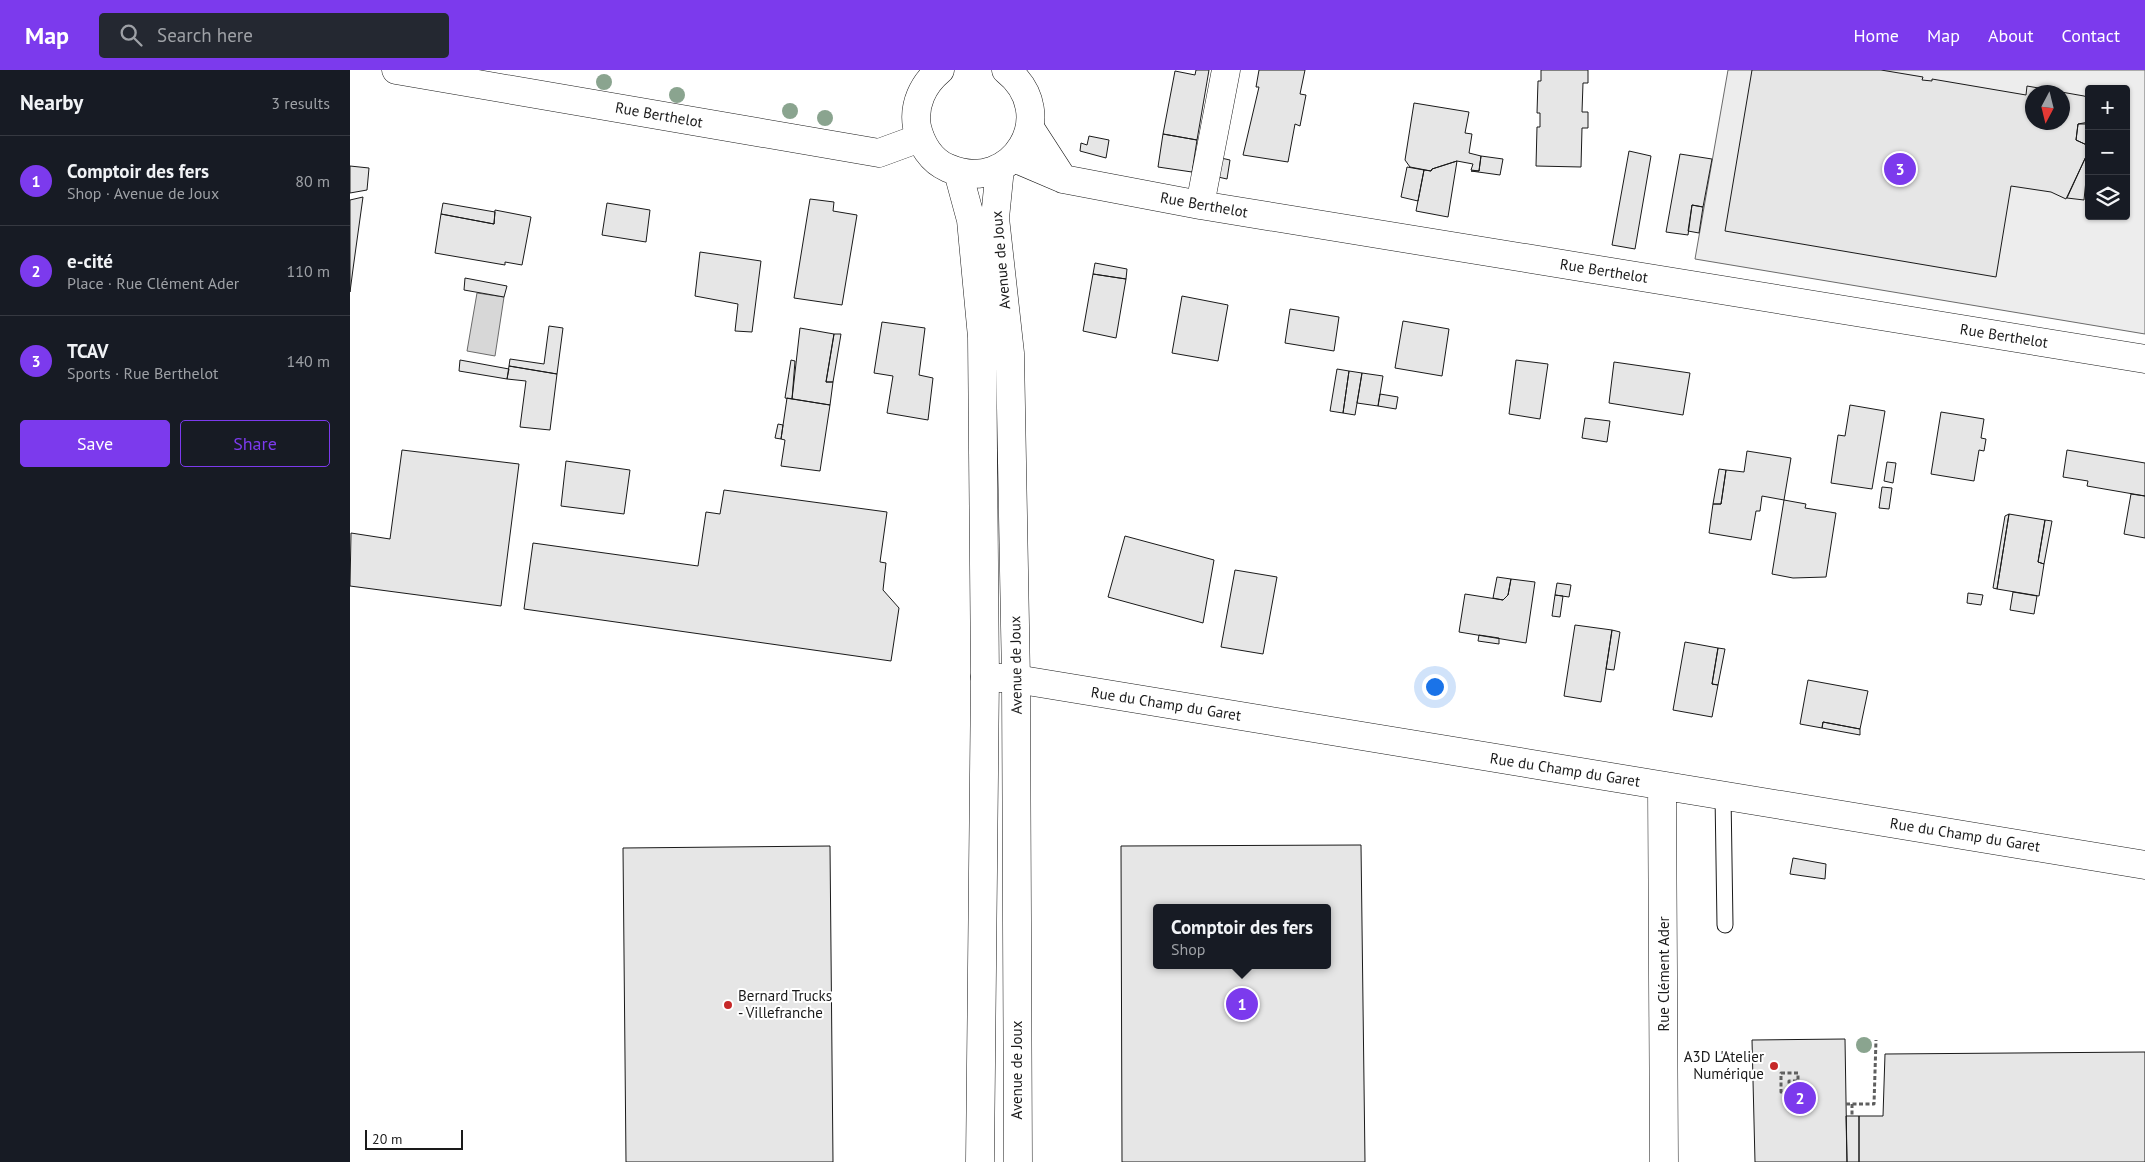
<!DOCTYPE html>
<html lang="en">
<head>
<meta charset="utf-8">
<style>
	body { margin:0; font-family:"PT Sans",sans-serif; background:#242831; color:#f1f3f6 }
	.controls { position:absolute; right:15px; top:15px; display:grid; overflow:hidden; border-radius:5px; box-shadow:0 1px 4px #0004 }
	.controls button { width:45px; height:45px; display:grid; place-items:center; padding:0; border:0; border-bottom:1px solid #363941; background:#171b24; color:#f1f3f6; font:25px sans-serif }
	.compass { position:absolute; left:1675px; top:15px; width:45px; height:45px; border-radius:50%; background:#171b24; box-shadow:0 1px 4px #0004; rotate:187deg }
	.scale { position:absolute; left:15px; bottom:12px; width:98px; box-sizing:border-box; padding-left:5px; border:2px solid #1a1a1a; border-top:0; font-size:14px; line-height:18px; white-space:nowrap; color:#1a1a1a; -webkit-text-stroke:4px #fff; paint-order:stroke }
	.you { position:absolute; left:1084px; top:616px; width:18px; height:18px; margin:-12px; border:4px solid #fff; border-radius:50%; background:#1a73e8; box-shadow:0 0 0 8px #1a73e833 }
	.badge { display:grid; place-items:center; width:32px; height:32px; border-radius:50%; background:#7c3aed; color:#fff; font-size:16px; font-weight:700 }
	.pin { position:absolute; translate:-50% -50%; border:2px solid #fff; box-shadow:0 1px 5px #0006 }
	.popup { position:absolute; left:803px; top:834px; width:178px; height:65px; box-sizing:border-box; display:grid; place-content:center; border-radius:5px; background:#171b24; filter:drop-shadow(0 1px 4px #0005); font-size:16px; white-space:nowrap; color:#9ea1a6 }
	.popup b { font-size:19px; color:#f1f3f6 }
	.popup::after { content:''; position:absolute; left:50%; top:100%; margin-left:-10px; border:10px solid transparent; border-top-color:#171b24 }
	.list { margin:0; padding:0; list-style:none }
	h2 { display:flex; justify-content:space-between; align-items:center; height:65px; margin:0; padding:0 20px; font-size:21px }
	h2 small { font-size:16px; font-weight:400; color:#9ea1a6 }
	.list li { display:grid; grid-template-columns:32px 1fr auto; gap:15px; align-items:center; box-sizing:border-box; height:90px; padding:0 20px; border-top:1px solid #363941 }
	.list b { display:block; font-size:19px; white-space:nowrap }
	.list p { margin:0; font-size:16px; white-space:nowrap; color:#9ea1a6 }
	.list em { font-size:16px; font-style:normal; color:#9ea1a6 }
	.actions { display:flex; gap:10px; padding:15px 20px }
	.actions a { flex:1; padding:11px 0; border:1px solid #7c3aed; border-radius:5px; text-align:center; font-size:18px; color:#7c3aed }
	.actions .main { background:#7c3aed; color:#fff }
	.icon { flex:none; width:28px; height:28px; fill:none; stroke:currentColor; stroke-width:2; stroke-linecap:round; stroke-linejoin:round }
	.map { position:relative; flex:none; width:1795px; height:1092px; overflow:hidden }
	header { display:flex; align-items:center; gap:30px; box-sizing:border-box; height:70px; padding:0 25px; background:#7c3aed; color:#fff }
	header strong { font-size:24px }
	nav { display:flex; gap:28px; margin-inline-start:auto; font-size:18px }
	.search { width:350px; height:45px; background:#242831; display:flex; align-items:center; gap:12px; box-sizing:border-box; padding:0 18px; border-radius:5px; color:#9ea1a6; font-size:19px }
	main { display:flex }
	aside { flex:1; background:#171b24 }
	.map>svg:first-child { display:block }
</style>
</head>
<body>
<header>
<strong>Map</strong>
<div class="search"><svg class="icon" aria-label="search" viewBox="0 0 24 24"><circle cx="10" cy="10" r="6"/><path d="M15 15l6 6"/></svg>Search here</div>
<nav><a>Home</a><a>Map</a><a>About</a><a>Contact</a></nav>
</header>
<main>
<aside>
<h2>Nearby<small>3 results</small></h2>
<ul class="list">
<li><span class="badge">1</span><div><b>Comptoir des fers</b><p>Shop · Avenue de Joux</p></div><em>80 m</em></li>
<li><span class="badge">2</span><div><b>e-cité</b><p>Place · Rue Clément Ader</p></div><em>110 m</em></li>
<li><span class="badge">3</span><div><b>TCAV</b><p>Sports · Rue Berthelot</p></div><em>140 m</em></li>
</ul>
<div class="actions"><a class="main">Save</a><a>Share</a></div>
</aside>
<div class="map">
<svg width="1795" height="1092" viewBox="0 0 1795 1092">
	<rect width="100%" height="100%" fill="#fff"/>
	<!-- green -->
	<path fill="#ededed" stroke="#6a6a6a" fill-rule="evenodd" d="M1378,0H1795V264L1345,189ZM1739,19H1776V146H1739ZM1682,22H1712V52H1682Z"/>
	<!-- water -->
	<path fill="#d7d7d7" stroke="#6a6a6a" d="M127,223L154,227L145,286L117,281Z"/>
	<!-- building -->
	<path fill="#e6e6e6" stroke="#1a1a1a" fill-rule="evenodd" d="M846,0H859L847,70L813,64L825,1L845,5Z
		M909,0H955L950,24L956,25L950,56L945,54L938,92L893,85L909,17H906Z
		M1191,0H1238V13H1233L1232,42H1238V58H1232L1231,97L1186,96L1187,57H1190V43H1187L1188,11H1191Z
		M1402,0H1531L1573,7L1572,10L1582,11V9L1676,25L1677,16L1734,26L1739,28V52L1728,54L1726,70L1739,76V80L1716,129L1701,122L1661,116L1646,207L1375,161ZM1682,22H1712V52H1682Z
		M1064,33L1119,42L1115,63L1122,64L1119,83L1131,86L1129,101L1121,100L1123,94L1107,91L1082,99L1081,101L1060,97L1055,90Z
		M1728,54H1739V76L1726,70Z
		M813,64L847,70L842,102L808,97Z
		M739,66L759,70L756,88L730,81L731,73L737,75Z
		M1739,80L1734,130L1717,128Z
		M1279,81L1301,86L1285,179L1262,175Z
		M1330,84L1362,89L1353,137L1342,135L1338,165L1316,162Z
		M1131,86L1153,89L1150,105L1121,101H1129Z
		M871,88L880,90L877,109L868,107Z
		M1107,91L1098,147L1066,141L1074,100L1081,101L1082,99Z
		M0,96L19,98L17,120L0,123Z
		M1057,97L1074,100L1068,131L1051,127Z
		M13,127L3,199L0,222V130Z
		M460,129L484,132L483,141L507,145L492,235L444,228Z
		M93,133L145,142L144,154L91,144Z
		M257,133L300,140L296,172L252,165Z
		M1342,135L1353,137L1349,163L1338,161Z
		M145,140L181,147L172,195L155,192V195L85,183L91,144L144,154Z
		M350,182L411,191L402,262L385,261L388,234L345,226Z
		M745,193L777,199L776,209L743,204Z
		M743,204L776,209L766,268L733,261Z
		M115,208L157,216L154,227L114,220Z
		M832,226L878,235L868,291L822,283Z
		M940,239L989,247L984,281L935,273Z
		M1053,251L1099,259L1092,306L1045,298Z
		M532,252L575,258L569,305L583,308L578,350L537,343L543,306L524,303Z
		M199,256L213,258L207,304L159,296L160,289L194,294Z
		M450,258L484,264L476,312H483L480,335L442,329Z
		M484,264H491L483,312H476Z
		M110,290L159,299L157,309L109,301Z
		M441,290L445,291L442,329L435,328Z
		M1166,290L1198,294L1190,349L1159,344Z
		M1264,292L1340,303L1333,345L1259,333Z
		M159,296L207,304L200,360L170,357L176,311L157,309Z
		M987,299L999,301L993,343L980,341Z
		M999,301L1012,303L1005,345L993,343Z
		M1012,303L1033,306L1028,336L1007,333Z
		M1030,324L1048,327L1046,339L1028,336Z
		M437,328L480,335L470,401L431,396L435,370L431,369Z
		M1500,335L1535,341L1522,419L1481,413L1488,365L1495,366Z
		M1591,342L1634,349L1631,368L1636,369L1634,381L1629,380L1624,411L1581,404Z
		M1235,348L1260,351L1257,372L1232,368Z
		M428,354L433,355L431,369L425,368Z
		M52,380L169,394L151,536L0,516L1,463L40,469Z
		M1717,380L1795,393V426L1737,416L1738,411L1713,407Z
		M1397,381L1441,388L1434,430L1412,426L1410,441H1406L1401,470L1359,463L1363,434H1371L1376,400L1394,402Z
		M216,391L280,400L274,444L211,436Z
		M1537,392L1546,393L1543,413L1534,411Z
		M1369,399L1376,400L1371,434H1363Z
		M1532,417L1542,418L1539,439L1529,438Z
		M374,420L537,442L530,492L536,493L533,520L549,538L541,591L174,539L183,473L348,496L356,442L370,444Z
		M1781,424L1795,426V468L1774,464Z
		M1434,430L1456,434L1455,438L1486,443L1476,507L1443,508L1422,504Z
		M1659,444L1647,519L1643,518L1655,446Z
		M1659,444L1695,450L1688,492L1694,494L1689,526L1647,519Z
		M1695,450L1702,451L1694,494L1688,492Z
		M775,466L864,490L853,553L758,527Z
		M885,500L927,507L913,584L871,577Z
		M1147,507L1161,509L1158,525L1153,530L1143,528Z
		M1161,509L1185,512L1176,573L1109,562L1115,524L1153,530L1158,525Z
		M1207,513L1221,515L1219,527L1205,525Z
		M1663,522L1687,526L1684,544L1660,540Z
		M1618,523L1633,525L1631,535L1617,533Z
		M1205,525L1213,526L1210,547L1202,546Z
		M1225,555L1262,560L1251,632L1214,626Z
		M1262,560L1270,562L1264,600L1256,599Z
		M1129,565L1149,568V574L1128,571Z
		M1335,572L1368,578L1362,614L1368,615L1362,647L1323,640Z
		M1368,578L1375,579L1368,615L1362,614Z
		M1458,610L1518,621L1510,659L1473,652L1472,658L1450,654Z
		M1473,652L1510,659V665L1472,658Z
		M1011,775L1015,1092H772L771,776ZM807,838H977V895H807Z
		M480,776L483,1092H276L273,778Z
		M1443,788L1476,794L1475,809L1440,804Z
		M1495,969L1497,1092H1405L1402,970Z
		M1795,982V1092H1509V1046H1533L1535,984Z
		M1496,1046H1509V1092H1497Z"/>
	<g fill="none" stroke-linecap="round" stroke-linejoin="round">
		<!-- lane casing -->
		<g stroke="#1a1a1a" stroke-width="17">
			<path id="lane" d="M1373,725L1375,855"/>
		</g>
		<!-- street casing -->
		<g stroke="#1a1a1a" stroke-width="29">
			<path id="street" d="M46,0L529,83L570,68
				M680,58L713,109
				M664,88L713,109L850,135L1795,289
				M850,135L876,0
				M635,607L666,609L1795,795
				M1312,716L1314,1092"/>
		</g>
		<!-- primary casing -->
		<g stroke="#1a1a1a" stroke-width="29">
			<path id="primary" d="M590,0C573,14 563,35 567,57C571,74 581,91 598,98C663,126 712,44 656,0
				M650,98L645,148L660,283L666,609L668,1092
				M608,102L621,150L632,267L635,607L630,1092"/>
		</g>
		<!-- path -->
		<path stroke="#5f5f5f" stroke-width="3" stroke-dasharray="4 2.5" stroke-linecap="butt" d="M1431,1003H1448V1011H1439V1022H1431Z
			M1496,1034H1524L1526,970
			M1502,1034V1046"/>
		<!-- lane -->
		<use href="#lane" stroke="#fff" stroke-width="15"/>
		<!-- street -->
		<use href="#street" stroke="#fff" stroke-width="28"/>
		<!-- primary -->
		<use href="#primary" stroke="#fff" stroke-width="28"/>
	</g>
	<!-- trees -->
	<g fill="#8aa48f">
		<circle cx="254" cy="12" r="8"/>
		<circle cx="327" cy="25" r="8"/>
		<circle cx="440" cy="41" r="8"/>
		<circle cx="475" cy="48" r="8"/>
		<circle cx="1514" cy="975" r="8"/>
	</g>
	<!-- markers -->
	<g fill="#c62828" stroke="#fff" stroke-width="2">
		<circle cx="378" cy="935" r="5"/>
		<circle cx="1424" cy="996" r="5"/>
	</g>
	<g text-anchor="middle" stroke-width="4" stroke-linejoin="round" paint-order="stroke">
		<!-- street labels -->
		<g font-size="15" fill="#1a1a1a" stroke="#fff">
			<text transform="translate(309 45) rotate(10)" y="5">Rue Berthelot</text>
			<text transform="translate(854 135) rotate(10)" y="5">Rue Berthelot</text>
			<text transform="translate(651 190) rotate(-95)" y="5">Avenue de Joux</text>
			<text transform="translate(1254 201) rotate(9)" y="5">Rue Berthelot</text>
			<text transform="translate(1654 266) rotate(9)" y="5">Rue Berthelot</text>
			<text transform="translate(666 595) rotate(-91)" y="5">Avenue de Joux</text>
			<text transform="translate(816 634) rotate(9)" y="5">Rue du Champ du Garet</text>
			<text transform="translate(1215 700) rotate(9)" y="5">Rue du Champ du Garet</text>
			<text transform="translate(1615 765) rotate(9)" y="5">Rue du Champ du Garet</text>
			<text transform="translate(1314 904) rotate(-90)" y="5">Rue Clément Ader</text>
			<text transform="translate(667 1000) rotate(-90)" y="5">Avenue de Joux</text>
		</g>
		<!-- poi labels -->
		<g font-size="15" fill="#1a1a1a" stroke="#fff" text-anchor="start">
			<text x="388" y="931">Bernard Trucks<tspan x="388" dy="17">- Villefranche</tspan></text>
			<text x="1414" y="992" text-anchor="end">A3D L'Atelier<tspan x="1414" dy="17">Numérique</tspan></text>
		</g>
	</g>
</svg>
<div class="controls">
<button>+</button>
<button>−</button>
<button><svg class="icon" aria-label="layers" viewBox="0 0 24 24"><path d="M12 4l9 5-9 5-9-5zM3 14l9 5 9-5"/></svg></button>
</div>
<svg class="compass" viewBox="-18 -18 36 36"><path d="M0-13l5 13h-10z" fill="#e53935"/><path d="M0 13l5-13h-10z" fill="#9ea1a6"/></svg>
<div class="scale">20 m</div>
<div class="you"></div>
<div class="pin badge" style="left:892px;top:934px">1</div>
<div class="popup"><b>Comptoir des fers</b>Shop</div>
<div class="pin badge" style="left:1450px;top:1028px">2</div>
<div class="pin badge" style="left:1550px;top:99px">3</div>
</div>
</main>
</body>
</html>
